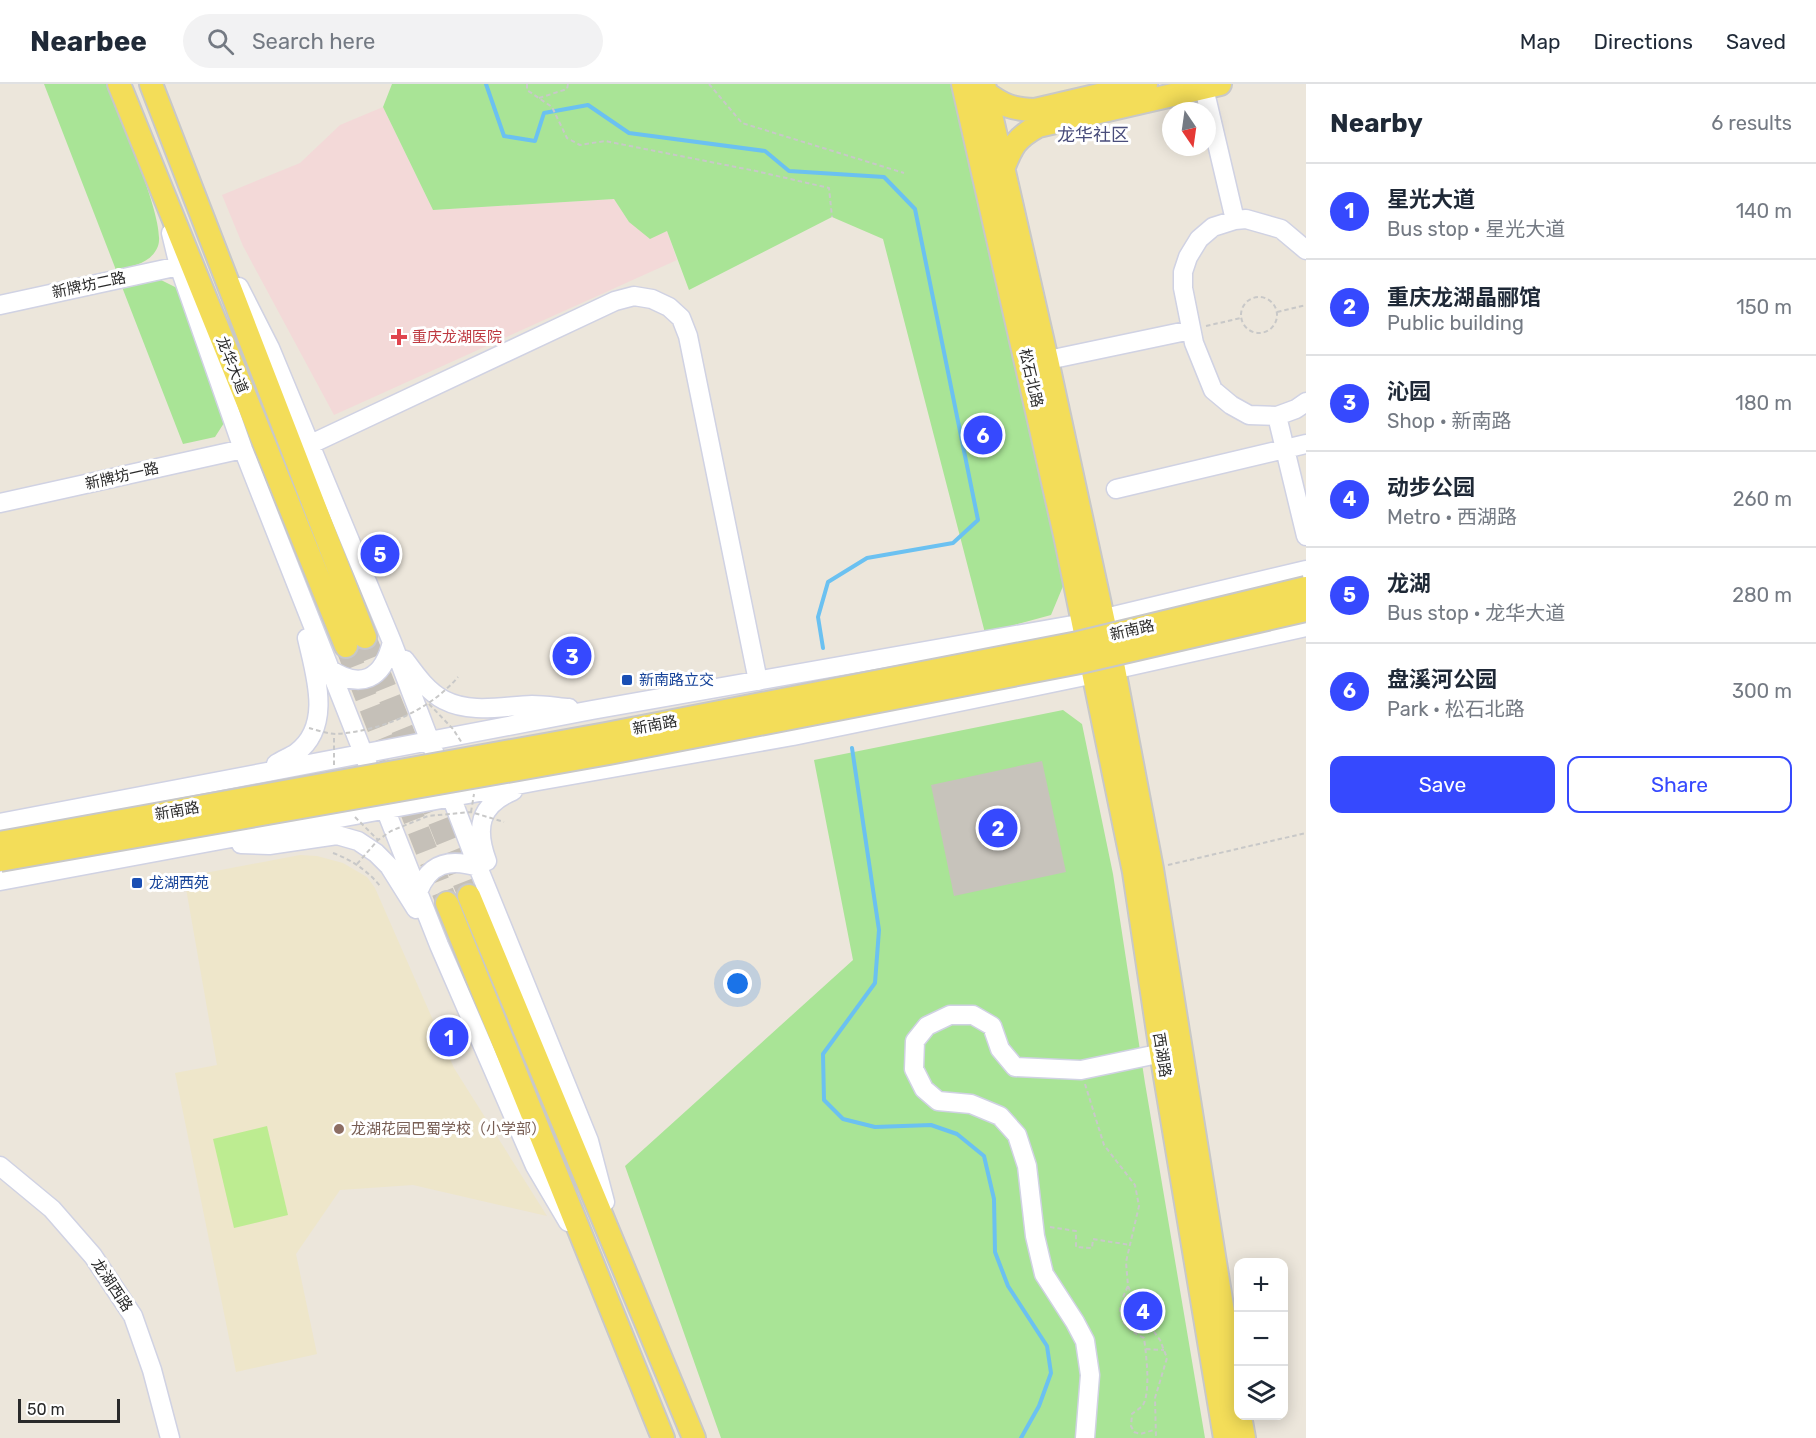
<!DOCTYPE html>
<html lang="en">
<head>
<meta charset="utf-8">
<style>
	body { margin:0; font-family:Rubik,"Noto Sans SC",sans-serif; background:#f2f2f3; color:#1f2937 }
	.controls { position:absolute; right:18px; bottom:18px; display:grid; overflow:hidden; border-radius:12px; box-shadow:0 3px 15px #0003 }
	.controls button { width:54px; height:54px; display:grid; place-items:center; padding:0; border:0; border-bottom:2px solid #e0e1e3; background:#fff; color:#1f2937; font:30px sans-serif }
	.compass { position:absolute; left:1162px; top:18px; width:54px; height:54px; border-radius:50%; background:#fff; box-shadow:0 3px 15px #0003; rotate:167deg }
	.scale { position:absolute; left:18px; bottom:15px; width:102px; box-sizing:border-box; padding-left:6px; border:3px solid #2a2a2a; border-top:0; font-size:16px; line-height:21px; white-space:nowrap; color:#2a2a2a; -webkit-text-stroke:4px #fff; paint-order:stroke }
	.you { position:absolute; left:738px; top:900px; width:21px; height:21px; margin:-15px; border:4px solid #fff; border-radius:50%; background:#1a73e8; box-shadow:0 0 0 9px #1a73e833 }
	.badge { display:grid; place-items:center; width:39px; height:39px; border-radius:50%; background:#3649fe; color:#fff; font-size:20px; font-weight:700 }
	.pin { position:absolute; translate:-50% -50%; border:3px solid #fff; box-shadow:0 2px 6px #0006 }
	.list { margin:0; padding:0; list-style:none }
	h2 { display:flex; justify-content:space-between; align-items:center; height:78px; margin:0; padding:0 24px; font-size:26px }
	h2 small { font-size:20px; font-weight:400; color:#747a83 }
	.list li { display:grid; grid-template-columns:39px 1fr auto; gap:18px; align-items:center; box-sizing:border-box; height:96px; padding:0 24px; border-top:2px solid #e0e1e3 }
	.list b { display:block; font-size:22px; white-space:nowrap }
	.list p { margin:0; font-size:20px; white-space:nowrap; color:#747a83 }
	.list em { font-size:20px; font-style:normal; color:#747a83 }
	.actions { display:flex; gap:12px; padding:18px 24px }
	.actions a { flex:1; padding:14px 0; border:2px solid #3649fe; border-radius:12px; text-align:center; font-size:21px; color:#3649fe }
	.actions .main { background:#3649fe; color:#fff }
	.icon { flex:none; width:33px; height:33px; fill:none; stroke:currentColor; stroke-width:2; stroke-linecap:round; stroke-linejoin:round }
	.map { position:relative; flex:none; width:1306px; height:1354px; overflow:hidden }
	header { display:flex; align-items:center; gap:36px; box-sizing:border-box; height:84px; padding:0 30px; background:#fff; border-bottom:2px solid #e0e1e3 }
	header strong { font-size:28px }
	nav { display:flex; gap:33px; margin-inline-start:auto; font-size:21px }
	.search { width:420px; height:54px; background:#f2f2f3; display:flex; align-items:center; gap:15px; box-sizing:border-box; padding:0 21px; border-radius:33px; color:#747a83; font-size:22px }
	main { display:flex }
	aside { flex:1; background:#fff }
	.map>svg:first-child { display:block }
</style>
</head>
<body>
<header>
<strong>Nearbee</strong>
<div class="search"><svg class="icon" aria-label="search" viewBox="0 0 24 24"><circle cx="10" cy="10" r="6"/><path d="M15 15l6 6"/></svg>Search here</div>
<nav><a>Map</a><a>Directions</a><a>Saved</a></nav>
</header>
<main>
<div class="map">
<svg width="1306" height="1354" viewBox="0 0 1306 1354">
	<rect width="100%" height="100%" fill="#ece6db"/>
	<!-- education -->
	<path fill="#eee6ca" d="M994,0H1108L1028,18Z
		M300,771L317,772L343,779L367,793L375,804L454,984L547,1132L413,1101L340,1106L296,1170L317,1270L236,1288L175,989L217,981L184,793Z"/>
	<!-- medical -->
	<path fill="#f3d9d8" d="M383,23L433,126L614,115L629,138L667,147L677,176L334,331L243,162L222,111L300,79L340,41Z"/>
	<!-- green -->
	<path fill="#a9e496" d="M44,0H106C118,29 167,138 158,162C151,180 132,182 116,186Z
		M392,0H952L1066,495L1051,531L985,549L883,155L832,133L689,206L667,147L650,155L629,138L614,115L433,126L383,23Z
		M159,195L177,204L224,339L215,353L183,360L122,203Z
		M1063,626L1082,640L1113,790L1145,999L1205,1354H721L625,1082L853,876L814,676Z"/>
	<!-- pitch -->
	<path fill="#bdec91" d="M267,1042L288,1131L234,1144L213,1055Z"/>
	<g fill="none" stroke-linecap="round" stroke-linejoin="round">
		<!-- stream -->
		<path stroke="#6bc1f1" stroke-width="4" d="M486,0L504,52L535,57L544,29L588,21L629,49L765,67L789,87L884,93L915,125L978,436L953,459L867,474L828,498L818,533L823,564
			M852,664L879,846L875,899L823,970L824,1016L843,1035L875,1043L931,1041L957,1050L984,1072L994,1115L995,1168L1008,1202L1047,1262L1051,1289L1039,1322L1021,1354"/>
	</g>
	<!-- building -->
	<path fill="#c7c3bb" d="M1042,677L1066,788L954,812L931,701Z"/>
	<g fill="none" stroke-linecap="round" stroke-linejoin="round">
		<!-- major-tunnel -->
		<path stroke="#c5c0b8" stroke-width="22" stroke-dasharray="22 11" stroke-linecap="butt" d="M365,553L469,812
			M346,562L447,819"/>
		<!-- minor casing -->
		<g stroke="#d0d2e3" stroke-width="21">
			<path id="minor" d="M1204,4L1235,136
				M171,149L179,182L243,365L439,861L535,1082L568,1138
				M1306,166L1281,145L1246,135L1235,136L1213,143L1199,155L1188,173L1183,188V204L1194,259L1213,306L1231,321L1249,331L1277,332L1296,325L1306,318
				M239,203L270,264L392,558L478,783L589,1057L605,1118
				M0,221L179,182
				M1034,279L1191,246
				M1277,332L1306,452
				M311,360L615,217L634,212L652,215L669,223L681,234L688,252L758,597
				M1116,405L1306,360
				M0,419L243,365
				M405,576C416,591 427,607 444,616C471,630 503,622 532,621C544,621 557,623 569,624
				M328,584C361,607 383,595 392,558
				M276,680C282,676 290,673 296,669C333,642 315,590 307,554
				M0,739L592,626L1084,539L1306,486
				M241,760L269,761L337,751L358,757L376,769L389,782L416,825
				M487,777C475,744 479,721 513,707
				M0,797L538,697L793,652L1095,590L1306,543
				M418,808C429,779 450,774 478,783
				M0,1082L52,1125L93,1172L133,1232L152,1286L170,1354
				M1085,1354L1090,1291L1085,1257L1075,1238L1044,1190L1035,1152L1027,1082L1017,1051L1000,1032L971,1020L938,1017L924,1005L914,985L915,957L927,942L950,931H973L992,942L1000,965L1015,983L1081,986L1172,967"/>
		</g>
		<!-- major casing -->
		<g stroke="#c8c8c8" stroke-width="26">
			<path id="major" d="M119,0L346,562
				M151,0L365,553
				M963,0L1065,451L1134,788L1161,968L1225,1354
				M984,0L1047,276L1114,585L1152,785L1238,1322
				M986,9C1004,22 1012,25 1035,26L1146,0
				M1003,85C1012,62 1016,54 1038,42L1220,0
				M469,812L694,1354
				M447,819L663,1354
				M1240,1332L1244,1354"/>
		</g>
		<!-- path -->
		<path stroke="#c8c8c8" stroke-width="2" stroke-dasharray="4.5 3" stroke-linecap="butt" d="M527,0V6L552,23L567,54L580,61L605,57L756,87L829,104L832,133
			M709,0L742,39L904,89
			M539,14L567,5L568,0
			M1241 231a18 18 0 1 1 36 0a18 18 0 1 1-36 0Z
			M1277,228L1306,221
			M1206,242L1241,234
			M333,769C352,776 368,787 381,803
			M1168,781L1306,749
			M1085,1000L1104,1061L1135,1101L1139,1122L1126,1178L1128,1202L1141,1230L1160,1256L1167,1274L1155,1314L1156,1354
			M1050,1143L1076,1147V1163L1092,1164L1093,1155L1130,1161
			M1128,1202C1115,1229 1117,1240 1144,1254C1146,1269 1151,1307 1143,1321C1141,1324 1135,1327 1132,1330L1131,1342L1134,1348L1140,1350L1154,1346
			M1132,1211C1123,1232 1128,1242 1151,1244
			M1146,1265L1164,1266"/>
		<!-- minor -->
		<use href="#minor" stroke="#fff" stroke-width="18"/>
		<!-- major -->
		<use href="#major" stroke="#f3dd59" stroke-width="22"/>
		<!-- major-bridge casing -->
		<g stroke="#c8c8c8" stroke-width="26" stroke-linecap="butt">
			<path id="major-bridge" d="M0,759L606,650L1078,559L1306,504
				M0,776L609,669L1080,578L1306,526"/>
		</g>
		<!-- path-bridge -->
		<path stroke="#c8c8c8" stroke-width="2" stroke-dasharray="4.5 3" stroke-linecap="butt" d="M429,620L453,645L462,659
			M309,644C317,646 328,650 336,650C381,647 429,627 458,593
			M334,681V651
			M471,728L474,710
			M355,733L378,756
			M357,780L378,756L391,747L428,732L471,728L504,738"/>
		<!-- major-bridge -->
		<use href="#major-bridge" stroke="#f3dd59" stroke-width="22"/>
	</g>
	<!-- markers -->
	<path fill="#e0444e" stroke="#fff" stroke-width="2" d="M396 244h6v6h6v6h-6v6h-6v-6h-6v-6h6z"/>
	<g fill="#1a4fb4" stroke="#fff" stroke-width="2">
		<rect x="621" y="590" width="12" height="12" rx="3"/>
		<rect x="131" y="793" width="12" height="12" rx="3"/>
	</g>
	<circle fill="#8d6e63" stroke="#fff" stroke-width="2" cx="339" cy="1045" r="6"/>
	<g text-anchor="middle" stroke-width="6" stroke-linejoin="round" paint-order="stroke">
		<!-- street labels -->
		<g font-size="15" fill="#2a2a2a" stroke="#fff">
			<text transform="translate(89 201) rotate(-12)" y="5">新牌坊二路</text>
			<text transform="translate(232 281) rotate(68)" y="5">龙华大道</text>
			<text transform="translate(1031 294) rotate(77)" y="5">松石北路</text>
			<text transform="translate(122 392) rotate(-13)" y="5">新牌坊一路</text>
			<text transform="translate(1132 546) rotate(-13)" y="5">新南路</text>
			<text transform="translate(655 641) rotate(-11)" y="5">新南路</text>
			<text transform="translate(177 727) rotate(-10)" y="5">新南路</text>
			<text transform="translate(1162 971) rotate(81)" y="5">西湖路</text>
			<text transform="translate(112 1201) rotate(56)" y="5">龙湖西路</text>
		</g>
		<!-- health labels -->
		<g font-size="15" fill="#be3a42" stroke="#fff" text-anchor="start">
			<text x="412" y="258">重庆龙湖医院</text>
		</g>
		<!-- transit labels -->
		<g font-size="15" fill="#164399" stroke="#fff" text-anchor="start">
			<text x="639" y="601">新南路立交</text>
			<text x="149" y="804">龙湖西苑</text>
		</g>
		<!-- education labels -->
		<g font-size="15" fill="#785e54" stroke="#fff" text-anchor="start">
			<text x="351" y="1050">龙湖花园巴蜀学校（小学部）</text>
		</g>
		<!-- quarter labels -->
		<g font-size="18" fill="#494d7b" stroke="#fff">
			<text x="1093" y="57">龙华社区</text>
		</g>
	</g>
</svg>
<div class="controls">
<button>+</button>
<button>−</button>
<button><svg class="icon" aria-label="layers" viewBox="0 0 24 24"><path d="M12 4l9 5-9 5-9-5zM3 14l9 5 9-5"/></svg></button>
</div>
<svg class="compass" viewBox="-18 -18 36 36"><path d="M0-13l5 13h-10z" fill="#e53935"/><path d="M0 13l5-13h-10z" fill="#747a83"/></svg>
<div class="scale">50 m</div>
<div class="you"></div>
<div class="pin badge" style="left:449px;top:953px">1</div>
<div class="pin badge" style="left:998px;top:744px">2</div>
<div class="pin badge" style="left:572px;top:572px">3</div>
<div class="pin badge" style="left:1143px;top:1227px">4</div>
<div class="pin badge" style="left:380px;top:470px">5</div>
<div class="pin badge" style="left:983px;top:351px">6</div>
</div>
<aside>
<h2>Nearby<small>6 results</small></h2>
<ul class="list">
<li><span class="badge">1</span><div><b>星光大道</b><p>Bus stop · 星光大道</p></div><em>140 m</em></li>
<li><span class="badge">2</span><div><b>重庆龙湖晶郦馆</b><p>Public building</p></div><em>150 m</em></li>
<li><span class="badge">3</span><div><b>沁园</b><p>Shop · 新南路</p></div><em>180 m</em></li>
<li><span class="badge">4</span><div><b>动步公园</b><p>Metro · 西湖路</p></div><em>260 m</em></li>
<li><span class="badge">5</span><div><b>龙湖</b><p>Bus stop · 龙华大道</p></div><em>280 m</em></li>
<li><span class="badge">6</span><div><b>盘溪河公园</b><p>Park · 松石北路</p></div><em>300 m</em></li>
</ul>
<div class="actions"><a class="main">Save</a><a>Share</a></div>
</aside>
</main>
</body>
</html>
